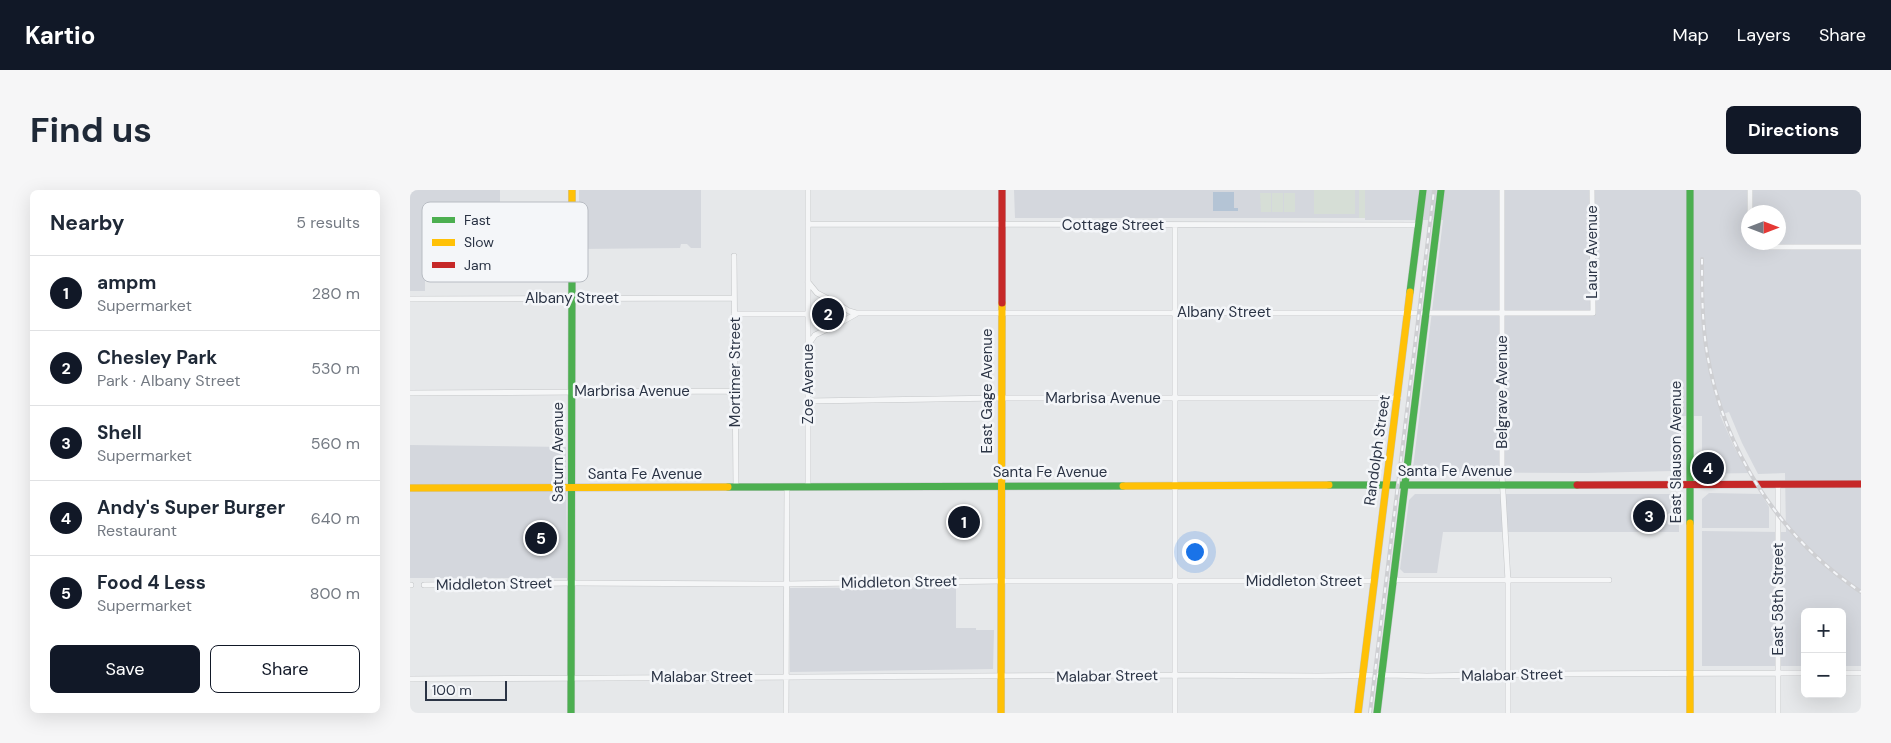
<!DOCTYPE html>
<html lang="en">
<head>
<meta charset="utf-8">
<style>
	body { margin:0; font-family:"DM Sans",sans-serif; background:#f6f6f7; color:#1f2937 }
	.controls { position:absolute; right:15px; bottom:15px; display:grid; overflow:hidden; border-radius:8px; box-shadow:0 5px 20px #0002 }
	.controls button { width:45px; height:45px; display:grid; place-items:center; padding:0; border:0; border-bottom:1px solid #e0e1e3; background:#fff; color:#1f2937; font:25px sans-serif }
	.compass { position:absolute; left:1331px; top:15px; width:45px; height:45px; border-radius:50%; background:#fff; box-shadow:0 5px 20px #0002; rotate:90deg }
	.scale { position:absolute; left:15px; bottom:12px; width:82px; box-sizing:border-box; padding-left:5px; border:2px solid #2b3445; border-top:0; font-size:14px; line-height:18px; white-space:nowrap; color:#2b3445; -webkit-text-stroke:4px #f4f6f9; paint-order:stroke }
	.you { position:absolute; left:784px; top:361px; width:18px; height:18px; margin:-12px; border:4px solid #fff; border-radius:50%; background:#1a73e8; box-shadow:0 0 0 8px #1a73e833 }
	.badge { display:grid; place-items:center; width:32px; height:32px; border-radius:50%; background:#111827; color:#fff; font-size:16px; font-weight:700 }
	.pin { position:absolute; translate:-50% -50%; border:2px solid #fff; box-shadow:0 1px 5px #0006 }
	.list { margin:0; padding:0; list-style:none }
	h2 { display:flex; justify-content:space-between; align-items:center; height:65px; margin:0; padding:0 20px; font-size:21px }
	h2 small { font-size:16px; font-weight:400; color:#747a83 }
	.list li { display:grid; grid-template-columns:32px 1fr auto; gap:15px; align-items:center; box-sizing:border-box; height:75px; padding:0 20px; border-top:1px solid #e0e1e3 }
	.list b { display:block; font-size:19px; white-space:nowrap }
	.list p { margin:0; font-size:16px; white-space:nowrap; color:#747a83 }
	.list em { font-size:16px; font-style:normal; color:#747a83 }
	.actions { display:flex; gap:10px; padding:15px 20px }
	.actions a { flex:1; padding:11px 0; border:1px solid #111827; border-radius:8px; text-align:center; font-size:18px; color:#111827 }
	.actions .main { background:#111827; color:#fff }
	.map { position:relative; flex:none; width:1451px; height:523px; overflow:hidden; border-radius:8px }
	header { display:flex; align-items:center; gap:30px; box-sizing:border-box; height:70px; padding:0 25px; background:#111827; color:#fff }
	header strong { font-size:24px }
	nav { display:flex; gap:28px; margin-inline-start:auto; font-size:18px }
	.intro { display:flex; align-items:center; justify-content:space-between; box-sizing:border-box; height:120px; padding:0 30px }
	h1 { margin:0; font-size:35px }
	.button { padding:12px 22px; border-radius:8px; background:#111827; color:#fff; font-size:18px; font-weight:700 }
	main { display:flex; gap:30px; padding:0 30px }
	aside { flex:1; background:#fff; border-radius:8px; box-shadow:0 5px 20px #0002 }
	.map>svg:first-child { display:block }
</style>
</head>
<body>
<header>
<strong>Kartio</strong>
<nav><a>Map</a><a>Layers</a><a>Share</a></nav>
</header>
<div class="intro"><h1>Find us</h1><a class="button">Directions</a></div>
<main>
<aside>
<h2>Nearby<small>5 results</small></h2>
<ul class="list">
<li><span class="badge">1</span><div><b>ampm</b><p>Supermarket</p></div><em>280 m</em></li>
<li><span class="badge">2</span><div><b>Chesley Park</b><p>Park · Albany Street</p></div><em>530 m</em></li>
<li><span class="badge">3</span><div><b>Shell</b><p>Supermarket</p></div><em>560 m</em></li>
<li><span class="badge">4</span><div><b>Andy's Super Burger</b><p>Restaurant</p></div><em>640 m</em></li>
<li><span class="badge">5</span><div><b>Food 4 Less</b><p>Supermarket</p></div><em>800 m</em></li>
</ul>
<div class="actions"><a class="main">Save</a><a>Share</a></div>
</aside>
<div class="map">
<svg width="1451" height="523" viewBox="0 0 1451 523">
	<rect width="100%" height="100%" fill="#e6e8ea"/>
	<!-- built -->
	<path fill="#d4d7dd" fill-rule="evenodd" d="M0,0H90V63H15V101H0Z
		M169,0H291V58H281L277,54H271L270,58L169,59Z
		M604,0H949V28H605Z
		M955,0H1451V476H1432V422H1395V476H1292V341L1376,342L1375,283L1348,284L1332,253L1319,222L1310,225L1324,257L1339,283L1292,284V226H1270L1269,277L1263,281L1177,283L1005,282L1003,278L1033,30H955ZM1338,22H1368V52H1338Z
		M0,255L156,257L157,388H0Z
		M1299,303L1351,304L1359,317V338H1292V309Z
		M1005,304H1266L1269,309V342H1033L1027,383H994L990,379L999,310Z
		M546,397V438H566V440H584L583,479L380,482V398Z"/>
	<!-- green -->
	<path fill="#d6ded6" d="M904,0H945V24H904Z
		M949,0H955V28H949Z
		M850,3H861V22H851Z
		M862,3H873V22H862Z
		M874,3H885V22H874Z
		M406 124a12 12 0 1 1 24 0a12 12 0 1 1-24 0Z"/>
	<!-- water -->
	<path fill="#b4c4d5" d="M803,2H824V18H828V21H803Z"/>
	<g fill="none" stroke-linecap="round" stroke-linejoin="round">
		<!-- street casing -->
		<g stroke="#c4c6c8" stroke-width="6">
			<path id="street" d="M398,0V297
				M1092,0V285L1098,391V523
				M1340,0V22
				M398,34L1009,35
				M1344,52L1357,57H1451
				M324,66L326,297
				M0,109L324,108
				M416,109L407,113L403,124L407,134L417,139
				M428,114L439,121L446,123H1183L1182,0
				M324,124H403
				M430,133L446,124
				M398,155L405,145L428,134L432,124L428,114L407,103L398,92
				M0,203L325,201
				M398,211L591,208H988
				M982,390H1199
				M0,395H1
				M14,395L162,393L376,394L591,391H964
				M1432,483H1451
				M0,489L765,485L908,486L977,485L1017,486L1130,484L1395,483
				M376,523L377,297
				M765,523V35
				M1368,523V294"/>
		</g>
		<!-- fast casing -->
		<g stroke="#c4c6c8" stroke-width="8">
			<path id="fast" d="M1280,0V333
				M1000,102L1013,0
				M919,295H1167
				M318,297L713,296
				M161,523L162,70
				M967,523L1031,0"/>
		</g>
		<!-- slow casing -->
		<g stroke="#c4c6c8" stroke-width="8">
			<path id="slow" d="M162,70V0
				M713,296L919,295
				M0,298L318,297
				M1280,333V523
				M591,523L592,113
				M948,523L1000,102"/>
		</g>
		<!-- jam casing -->
		<g stroke="#c4c6c8" stroke-width="8">
			<path id="jam" d="M592,113V0
				M1167,295L1451,294"/>
		</g>
		<!-- street -->
		<use href="#street" stroke="#f5f6f7" stroke-width="5"/>
		<!-- fast -->
		<use href="#fast" stroke="#4caf50" stroke-width="7"/>
		<!-- slow -->
		<use href="#slow" stroke="#ffc107" stroke-width="7"/>
		<!-- jam -->
		<use href="#jam" stroke="#c62828" stroke-width="7"/>
		<!-- rail casing -->
		<g stroke="#cecfd2" stroke-width="4">
			<path id="rail" d="M1292,69C1292,101 1292,132 1297,163C1314,261 1369,347 1451,402
				M960,523L1024,0"/>
		</g>
		<!-- rail -->
		<use href="#rail" stroke="#f4f6f9" stroke-width="2" stroke-dasharray="5.5" stroke-linecap="butt"/>
	</g>
	<g text-anchor="middle" stroke-width="5" stroke-linejoin="round" paint-order="stroke">
		<!-- street labels -->
		<g font-size="15" fill="#2b3445" stroke="#f4f6f9">
			<text x="703" y="40">Cottage Street</text>
			<text transform="translate(1182 62) rotate(-90)" y="5">Laura Avenue</text>
			<text x="162" y="113">Albany Street</text>
			<text x="814" y="127">Albany Street</text>
			<text transform="translate(325 182) rotate(-90)" y="5">Mortimer Street</text>
			<text transform="translate(398 194) rotate(-90)" y="5">Zoe Avenue</text>
			<text x="222" y="206">Marbrisa Avenue</text>
			<text transform="translate(577 201) rotate(-90)" y="5">East Gage Avenue</text>
			<text transform="translate(1092 202) rotate(-90)" y="5">Belgrave Avenue</text>
			<text x="693" y="213">Marbrisa Avenue</text>
			<text transform="translate(967 260) rotate(-82)" y="5">Randolph Street</text>
			<text transform="translate(148 262) rotate(-90)" y="5">Saturn Avenue</text>
			<text transform="translate(1266 262) rotate(-90)" y="5">East Slauson Avenue</text>
			<text x="1045" y="286">Santa Fe Avenue</text>
			<text x="640" y="287">Santa Fe Avenue</text>
			<text x="235" y="289">Santa Fe Avenue</text>
			<text x="894" y="396">Middleton Street</text>
			<text transform="translate(489 392) rotate(-1)" y="5">Middleton Street</text>
			<text transform="translate(84 394) rotate(-1)" y="5">Middleton Street</text>
			<text transform="translate(1368 409) rotate(-90)" y="5">East 58th Street</text>
			<text transform="translate(1102 485) rotate(-1)" y="5">Malabar Street</text>
			<text transform="translate(697 486) rotate(-1)" y="5">Malabar Street</text>
			<text x="292" y="492">Malabar Street</text>
		</g>
	</g>
	<!-- legend -->
	<rect x="12" y="12" width="166" height="80" rx="8" fill="#f4f6f9" stroke="#b8bcc3" stroke-width="1"/>
	<rect x="22" y="27" width="23" height="6" fill="#4caf50"/>
	<rect x="22" y="49" width="23" height="7" fill="#ffc107"/>
	<rect x="22" y="72" width="23" height="6" fill="#c62828"/>
	<g font-size="14" fill="#2b3445">
		<text x="54" y="35">Fast</text>
		<text x="54" y="57">Slow</text>
		<text x="54" y="80">Jam</text>
	</g>
</svg>
<div class="controls">
<button>+</button>
<button>−</button>
</div>
<svg class="compass" viewBox="-18 -18 36 36"><path d="M0-13l5 13h-10z" fill="#e53935"/><path d="M0 13l5-13h-10z" fill="#747a83"/></svg>
<div class="scale">100 m</div>
<div class="you"></div>
<div class="pin badge" style="left:554px;top:332px">1</div>
<div class="pin badge" style="left:418px;top:124px">2</div>
<div class="pin badge" style="left:1239px;top:326px">3</div>
<div class="pin badge" style="left:1298px;top:278px">4</div>
<div class="pin badge" style="left:131px;top:348px">5</div>
</div>
</main>
</body>
</html>
